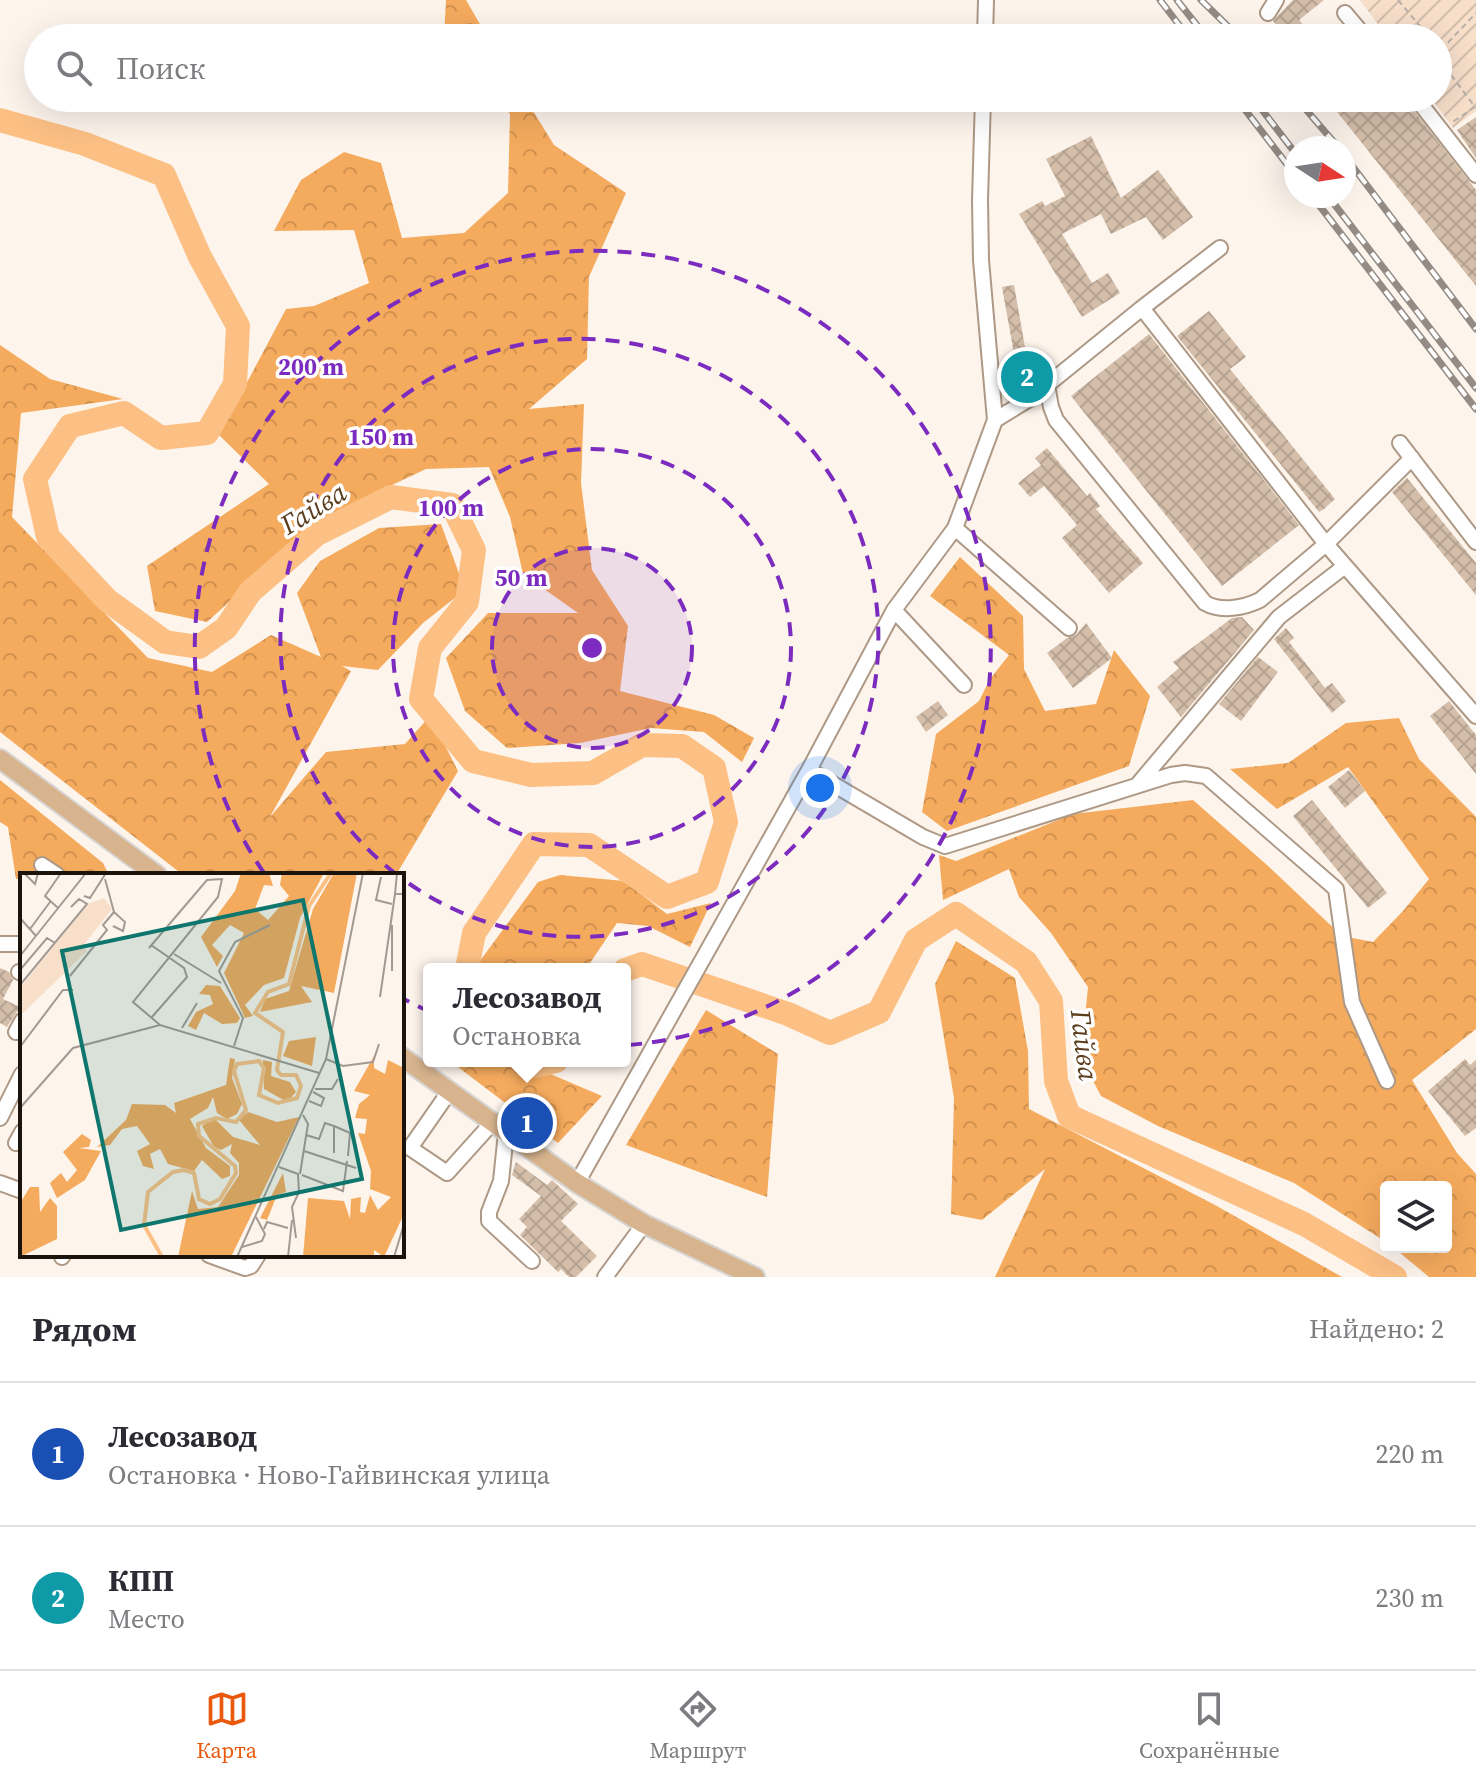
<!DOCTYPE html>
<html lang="ru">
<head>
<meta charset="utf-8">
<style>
	body { margin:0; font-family:"Source Serif 4",serif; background:#f7f7f7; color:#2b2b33 }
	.controls { position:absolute; right:24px; bottom:24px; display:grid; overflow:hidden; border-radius:8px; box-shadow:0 8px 32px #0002 }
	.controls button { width:72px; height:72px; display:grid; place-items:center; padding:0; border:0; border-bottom:2px solid #e1e1e2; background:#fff; color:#2b2b33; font:40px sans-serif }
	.compass { position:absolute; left:1284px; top:136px; width:72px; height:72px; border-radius:50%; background:#fff; box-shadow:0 8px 32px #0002; rotate:102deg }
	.you { position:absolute; left:820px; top:788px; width:28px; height:28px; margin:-20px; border:6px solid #fff; border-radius:50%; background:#1a73e8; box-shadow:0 0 0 12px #1a73e833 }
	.badge { display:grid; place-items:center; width:52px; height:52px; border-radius:50%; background:#ea580c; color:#fff; font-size:26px; font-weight:700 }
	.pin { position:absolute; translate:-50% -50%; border:4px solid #fff; box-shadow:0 2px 8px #0006 }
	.popup { position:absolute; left:423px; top:963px; width:208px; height:104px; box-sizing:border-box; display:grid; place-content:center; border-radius:8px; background:#fff; filter:drop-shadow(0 2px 6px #0005); font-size:26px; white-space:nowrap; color:#7c7c81 }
	.popup b { font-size:30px; color:#2b2b33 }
	.popup::after { content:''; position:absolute; left:50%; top:100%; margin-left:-16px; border:16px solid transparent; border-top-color:#fff }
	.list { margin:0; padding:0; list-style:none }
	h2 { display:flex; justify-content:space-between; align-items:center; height:104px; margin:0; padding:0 32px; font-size:34px }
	h2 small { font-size:26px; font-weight:400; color:#7c7c81 }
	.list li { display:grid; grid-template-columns:52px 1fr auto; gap:24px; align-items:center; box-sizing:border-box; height:144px; padding:0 32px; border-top:2px solid #e1e1e2 }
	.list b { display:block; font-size:30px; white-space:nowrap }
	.list p { margin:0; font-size:26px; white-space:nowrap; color:#7c7c81 }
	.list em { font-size:26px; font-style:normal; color:#7c7c81 }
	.icon { flex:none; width:44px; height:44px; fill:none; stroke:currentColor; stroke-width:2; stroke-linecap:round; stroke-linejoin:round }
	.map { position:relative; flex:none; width:1476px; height:1277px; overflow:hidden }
	.search { position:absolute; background:#fff; box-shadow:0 8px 32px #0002; left:24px; right:24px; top:24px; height:88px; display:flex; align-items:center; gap:20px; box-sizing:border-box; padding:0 28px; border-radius:44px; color:#7c7c81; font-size:30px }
	.sheet { height:392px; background:#fff }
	nav { display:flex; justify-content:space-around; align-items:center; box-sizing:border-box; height:112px; border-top:2px solid #e1e1e2; background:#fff; font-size:22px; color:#7c7c81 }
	nav a { display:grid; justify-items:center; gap:4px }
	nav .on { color:#ea580c }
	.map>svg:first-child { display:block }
</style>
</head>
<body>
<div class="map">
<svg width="1476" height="1277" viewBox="0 0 1476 1277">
	<defs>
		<pattern id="forest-crowns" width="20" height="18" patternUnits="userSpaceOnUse" patternTransform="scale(2)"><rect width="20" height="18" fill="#f5ab5e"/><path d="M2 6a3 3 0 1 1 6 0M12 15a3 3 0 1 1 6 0" fill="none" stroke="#d19250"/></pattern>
		<pattern id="garden-furrows" width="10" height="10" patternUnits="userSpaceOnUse" patternTransform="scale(2)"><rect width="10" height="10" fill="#f7dfca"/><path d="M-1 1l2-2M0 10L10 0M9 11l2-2" fill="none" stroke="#d3beac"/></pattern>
		<pattern id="building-cross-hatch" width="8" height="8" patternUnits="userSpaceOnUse" patternTransform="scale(2)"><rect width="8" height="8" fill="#d4beaa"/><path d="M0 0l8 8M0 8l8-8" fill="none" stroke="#b5a291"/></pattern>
	</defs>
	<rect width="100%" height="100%" fill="#fdf4ec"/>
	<!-- forest -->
	<path fill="url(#forest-crowns)" d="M446,0H466L488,38H444Z
		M496,98H525L554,145L626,193L589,277L587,359L529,409L584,404L581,483L592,570L628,626L620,691L714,715L754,738L742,762L704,732L651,728L580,743L507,748L465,711L446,658L488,613H578L523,574L510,517L489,467L426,469L322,518L207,622L155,611L147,566L269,484L219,435L286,309L314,306L369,283L354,230L274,231L301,180L344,152L381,163L402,238L464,233L508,193L510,114Z
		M0,345L50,379L123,399L21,413L12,517L148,658L212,672L271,635L321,657L297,593L320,561L379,528L441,524L465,590L423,623L378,670L342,666L351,671L270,817L326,752L405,744L430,716L458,771L396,875H183L0,732Z
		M960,557L1023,616L1024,669L1045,711L1096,704L1114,650L1150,696L1129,766L947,831L922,812L936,734L979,701L990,679L1009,655L930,596Z
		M1399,718L1419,759L1476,817V1029L1412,1080L1457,1153L1476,1174V1277H1429L1393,1247H1446V1187H1386V1242L1294,1183L1158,1126L1101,1096L1081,1058L1088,987L1051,933L1019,897L1009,869L943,900L939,855L956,861L1073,814L1193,800L1267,865L1342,936L1373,942L1403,911L1429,879L1348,767L1277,809L1230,769L1288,763L1346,723Z
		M0,780L103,863L109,875H22V879H16L8,827L0,822Z
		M560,875L624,881L667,914L711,903L690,947L648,926L617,923L586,969H474L538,882Z
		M956,941L1015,978L1028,1051L1029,1109L1215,1205L1342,1277H995L1045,1169L982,1220L951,1214L954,1098L935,984Z
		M706,1010L778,1054L767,1197L626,1145Z
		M450,1061H520L602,1096L558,1143Z"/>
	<!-- garden -->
	<path fill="url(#garden-furrows)" d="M1360,0H1476V111L1453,128L1431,98H1438V38H1388Z"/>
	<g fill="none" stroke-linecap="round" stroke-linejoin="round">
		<!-- river -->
		<path stroke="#fcc085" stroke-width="24" d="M0,120L85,144L164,175L200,257L238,326L235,384L207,433L161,438L124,413L70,426L35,479L48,537L107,600L165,642L199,647L226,628L250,592L317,534L391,497L452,505L474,550L467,602L430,648L421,699L473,761L531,775L593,773L642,745L682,746L714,768L726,822L707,882L667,897L589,845L534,844L474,933L467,969
			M625,970L642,964L788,1014L830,1033L879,1012L916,940L956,914L1026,962L1051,1001L1056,1081L1069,1116L1304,1224L1395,1277
			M528,1061L537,1066L556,1061"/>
	</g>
	<!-- building -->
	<path fill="url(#building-cross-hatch)" d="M1293,0H1324L1299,20L1314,38H1287L1273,21Z
		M1326,98H1404L1476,190V286Z
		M1476,117V158L1457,130Z
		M1091,136L1121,198L1158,170L1193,217L1163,240L1146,217L1111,234L1101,214L1062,234L1092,283L1108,273L1120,293L1082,317L1019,214L1042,201L1045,206L1065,196L1046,159Z
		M1014,285L1028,364L1039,378L1024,391L1018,385L1021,383L1012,374L1017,370L1002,287Z
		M1209,311L1246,357L1230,369L1335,499L1324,509L1319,512L1177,336Z
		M1149,334L1299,525L1222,586L1071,396Z
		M1047,448L1087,496L1090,493L1100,506L1096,509L1143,563L1109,593L1062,538L1077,525L1044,486L1030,497L1018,483L1041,465L1035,458Z
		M1407,478L1476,563V595L1392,492Z
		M1242,617L1254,630L1181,717L1157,687L1179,668L1173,662L1232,618Z
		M1086,623L1112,658L1073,688L1047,653L1067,638L1076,635Z
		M1286,628L1294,638L1289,642L1325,688L1332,683L1346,701L1332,713L1274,639Z
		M1258,657L1278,672L1241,721L1219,704Z
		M938,701L948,715L926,732L916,717Z
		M1449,701L1476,735V774L1430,716Z
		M1349,770L1365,791L1345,808L1328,787Z
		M1312,800L1387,893L1368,908L1293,816Z
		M0,968L9,972L13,980L3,999L20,1007L7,1027L0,1023Z
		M1465,1059L1470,1065L1476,1060V1128L1465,1136L1428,1091Z
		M516,1162L547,1185L552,1180L578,1204L561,1221L597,1256L576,1277H569L561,1269L558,1272L520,1235L527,1227L519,1219L541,1196L512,1175Z"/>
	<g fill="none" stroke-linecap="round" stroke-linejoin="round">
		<!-- minor casing -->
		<g stroke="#ad9985" stroke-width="18">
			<path id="minor" d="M1268,13L1276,0
				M1345,13L1366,38
				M985,38L986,0
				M1416,98L1476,175
				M1142,308L1220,248
				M1047,385L1051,407L1056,420L1205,603C1221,612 1244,608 1260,600L1326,544L1412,458
				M995,420L1031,398L1142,308L1326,544L1476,716
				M1400,443L1476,542
				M955,528L1069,628
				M894,610L964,685
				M809,770L923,837L945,846L1171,775L1185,773L1206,776L1336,889L1352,1002L1387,1081
				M1139,783L1279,617L1345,566
				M42,865L57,875
				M0,944H22
				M19,972L22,973
				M16,1032L22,1021
				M449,1092L410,1148L447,1173L492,1123
				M0,1118L22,1074
				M506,1133L501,1181L489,1212V1221L532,1261
				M16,1143L22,1132
				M0,1183L22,1191
				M577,1183L809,770L894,610L955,528L995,420L981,260L980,200L983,98
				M209,1255L245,1268L251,1266L258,1255
				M62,1257L63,1255
				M605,1277L644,1224"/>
		</g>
		<!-- major casing -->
		<g stroke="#d6d5d3" stroke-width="22">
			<path id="major" d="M0,759L157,875
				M402,1057L577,1183L644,1224L755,1277"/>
		</g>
		<!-- path -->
		<path stroke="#b9b1a9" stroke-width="2" stroke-dasharray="6 4" stroke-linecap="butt" d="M1398,0L1430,38
			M1438,48L1446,68L1475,107L1451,123
			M1441,50L1476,13"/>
		<!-- minor -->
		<use href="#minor" stroke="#fff" stroke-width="14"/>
		<!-- major -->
		<use href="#major" stroke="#d8b48e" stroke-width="18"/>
		<!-- rail casing -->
		<g stroke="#938b84" stroke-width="7">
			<path id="rail" d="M1160,0L1189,38
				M1177,0L1207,38
				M1201,0L1240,38
				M1236,98L1296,176
				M1253,98L1296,154
				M1296,98L1339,148
				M1344,155L1476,329
				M1312,196L1476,409
				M1328,196L1476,388"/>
		</g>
		<!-- rail -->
		<use href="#rail" stroke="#fff" stroke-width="4" stroke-dasharray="12" stroke-linecap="butt"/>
	</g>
	<!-- distance rings -->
	<circle cx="592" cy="648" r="100" fill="#7b2cbf" fill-opacity=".12"/>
	<g fill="none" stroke="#7b2cbf" stroke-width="4" stroke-dasharray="14 10">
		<circle cx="592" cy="648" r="100"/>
		<circle cx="592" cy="648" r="199"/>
		<path d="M396 874A299 299 0 1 1 404 880"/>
		<path d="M264 873A398 398 0 1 1 402 998"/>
	</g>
	<g text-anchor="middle" stroke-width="7" stroke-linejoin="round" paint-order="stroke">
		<!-- water labels -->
		<g font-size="28" font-style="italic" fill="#5c3e1e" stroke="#fff">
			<text transform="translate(313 508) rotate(-32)" y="10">Гайва</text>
			<text transform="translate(1085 1045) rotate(83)" y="10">Гайва</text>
		</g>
	</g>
	<!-- overview -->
	<g transform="translate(20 873)">
		<rect width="384" height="384" fill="#fdf4ec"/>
		<path d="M221,0H249L253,13L244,12L235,36L248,47L269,23L260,12L262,0H304L280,45L264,105L244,112L225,132L233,143L225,145L204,100L224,60L210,52L192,72L203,83L197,94L181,64L215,18ZM314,0H337L314,120L281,113L292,129L240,139L245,126L269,118L293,36ZM186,112L200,113L220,145L217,150L202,151L184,140L176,157L168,153L176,139L193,131L190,122L179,121ZM296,164L292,193L263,183L269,168ZM354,183V195L365,201L368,187L384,195V341L364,384L354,377V384H283L288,325L324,328L330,346L331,326L341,324L340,339L345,340L350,322L358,337L371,324L350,316L351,298L338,260L345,261L347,246L335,245L339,231L350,222L334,218ZM210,185L215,186L212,205L222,231L217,241L207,246L197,240L193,224L188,235L170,246L186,275L210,293V303L202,306L182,287L174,298L148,291L140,276L130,281L134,296L123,293L117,278L130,271L117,253L102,256L90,272L77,274L106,247L112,231L145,232L156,240L154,230L206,212ZM243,187L252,189L251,203L270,209L276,219L267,229L244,216ZM228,239L257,249L279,244L211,384H158L172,318L178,336L198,334L219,302V290L210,280L212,271L201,277L194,274L182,253L194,245L213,264L240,272L219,247ZM62,261L71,267L69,274L59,275L81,278L65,307L37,325L30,310L41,300L47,309L57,297L43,279ZM263,300L266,319L257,322L247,347L240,345ZM10,314H19L20,339L30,325L37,333V366L0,384V330Z" fill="#f5ab5e"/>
		<path d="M84,25L92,36L63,73L67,78L0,143V115L68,31Z" fill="#f7dfca"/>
		<path fill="none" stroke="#fcc085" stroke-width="4" d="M142,384L124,352L128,319L153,299L164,297L174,300L179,326L190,331L200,326L216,300L215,293L179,263L178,251L196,245L216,249L226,237L214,198L217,191L239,188L244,195L239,222L258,230L277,225L281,213L276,202H261L257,197L263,159L235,140L248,119L269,111L289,33L311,0"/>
		<path fill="none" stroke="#a39a93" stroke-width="2" d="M4,0L15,11L18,0M377,0L375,21H384M361,4L356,27L372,31M85,6L94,39L105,49L103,58L93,53M64,23L70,25L86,0M38,35L25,23L41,0M0,45L16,63M372,52V98M10,56L30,29M131,72L164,95L167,104L132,144M129,75L187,7L202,6L198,24L113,129L140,152M154,81L201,110M0,83L66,0M0,97L27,65L35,70M50,103L87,57L83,52L94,39M0,112L67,31L59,26L51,34M360,124L375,21M162,155L177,130M214,173L223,145L199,98L215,69L250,52M0,174L43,117H53M306,186L323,193L353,189L359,171M295,216H312L318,206M289,228L301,233L304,225L293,219M0,235L53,175L140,152L299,200M314,253L330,260L328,283M286,262L299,266L305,250L314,253V280M284,278L336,295M259,294L278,301L279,319L272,334L276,365M280,301L288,251L283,242M282,302L323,318L327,288M244,356L247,349L268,355M222,374L242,368L245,361L236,344M217,384L306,186L343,0M268,384L272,347M374,384L384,351"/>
		<path fill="#0f766e" fill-opacity="0.15" stroke="#0f766e" stroke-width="4" d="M283,27L342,306L101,357L42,78Z"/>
		<rect width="384" height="384" fill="none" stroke="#1b140d" stroke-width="4"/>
	</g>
	<circle cx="592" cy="648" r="12" fill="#7b2cbf" stroke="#fff" stroke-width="4"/>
	<g font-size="24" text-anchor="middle" font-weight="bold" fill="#7b2cbf" stroke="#fff" stroke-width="7" stroke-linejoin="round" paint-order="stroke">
		<text x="311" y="375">200 m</text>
		<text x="381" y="445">150 m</text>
		<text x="451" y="516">100 m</text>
		<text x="521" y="586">50 m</text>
	</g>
</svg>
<div class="controls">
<button><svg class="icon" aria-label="layers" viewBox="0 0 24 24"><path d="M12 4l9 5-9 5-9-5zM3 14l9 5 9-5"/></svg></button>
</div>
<svg class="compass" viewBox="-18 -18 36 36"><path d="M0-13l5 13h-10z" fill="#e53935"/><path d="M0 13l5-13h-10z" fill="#7c7c81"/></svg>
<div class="you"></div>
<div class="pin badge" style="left:527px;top:1123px;background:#1a4fb4">1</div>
<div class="popup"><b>Лесозавод</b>Остановка</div>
<div class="pin badge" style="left:1027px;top:377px;background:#0f9aa8">2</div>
<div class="search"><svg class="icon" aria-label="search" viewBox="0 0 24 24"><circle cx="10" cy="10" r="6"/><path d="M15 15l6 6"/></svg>Поиск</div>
</div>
<section class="sheet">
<h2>Рядом<small>Найдено: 2</small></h2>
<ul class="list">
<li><span class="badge" style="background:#1a4fb4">1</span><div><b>Лесозавод</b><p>Остановка · Ново-Гайвинская улица</p></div><em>220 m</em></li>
<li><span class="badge" style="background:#0f9aa8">2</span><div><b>КПП</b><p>Место</p></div><em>230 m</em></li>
</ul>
</section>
<nav>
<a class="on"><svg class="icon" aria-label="map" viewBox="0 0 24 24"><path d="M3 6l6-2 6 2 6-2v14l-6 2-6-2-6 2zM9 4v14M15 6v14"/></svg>Карта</a>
<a><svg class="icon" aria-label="directions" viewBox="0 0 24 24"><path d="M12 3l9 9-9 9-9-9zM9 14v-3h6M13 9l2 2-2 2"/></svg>Маршрут</a>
<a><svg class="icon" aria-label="saved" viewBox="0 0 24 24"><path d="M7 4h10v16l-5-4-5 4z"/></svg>Сохранённые</a>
</nav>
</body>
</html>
